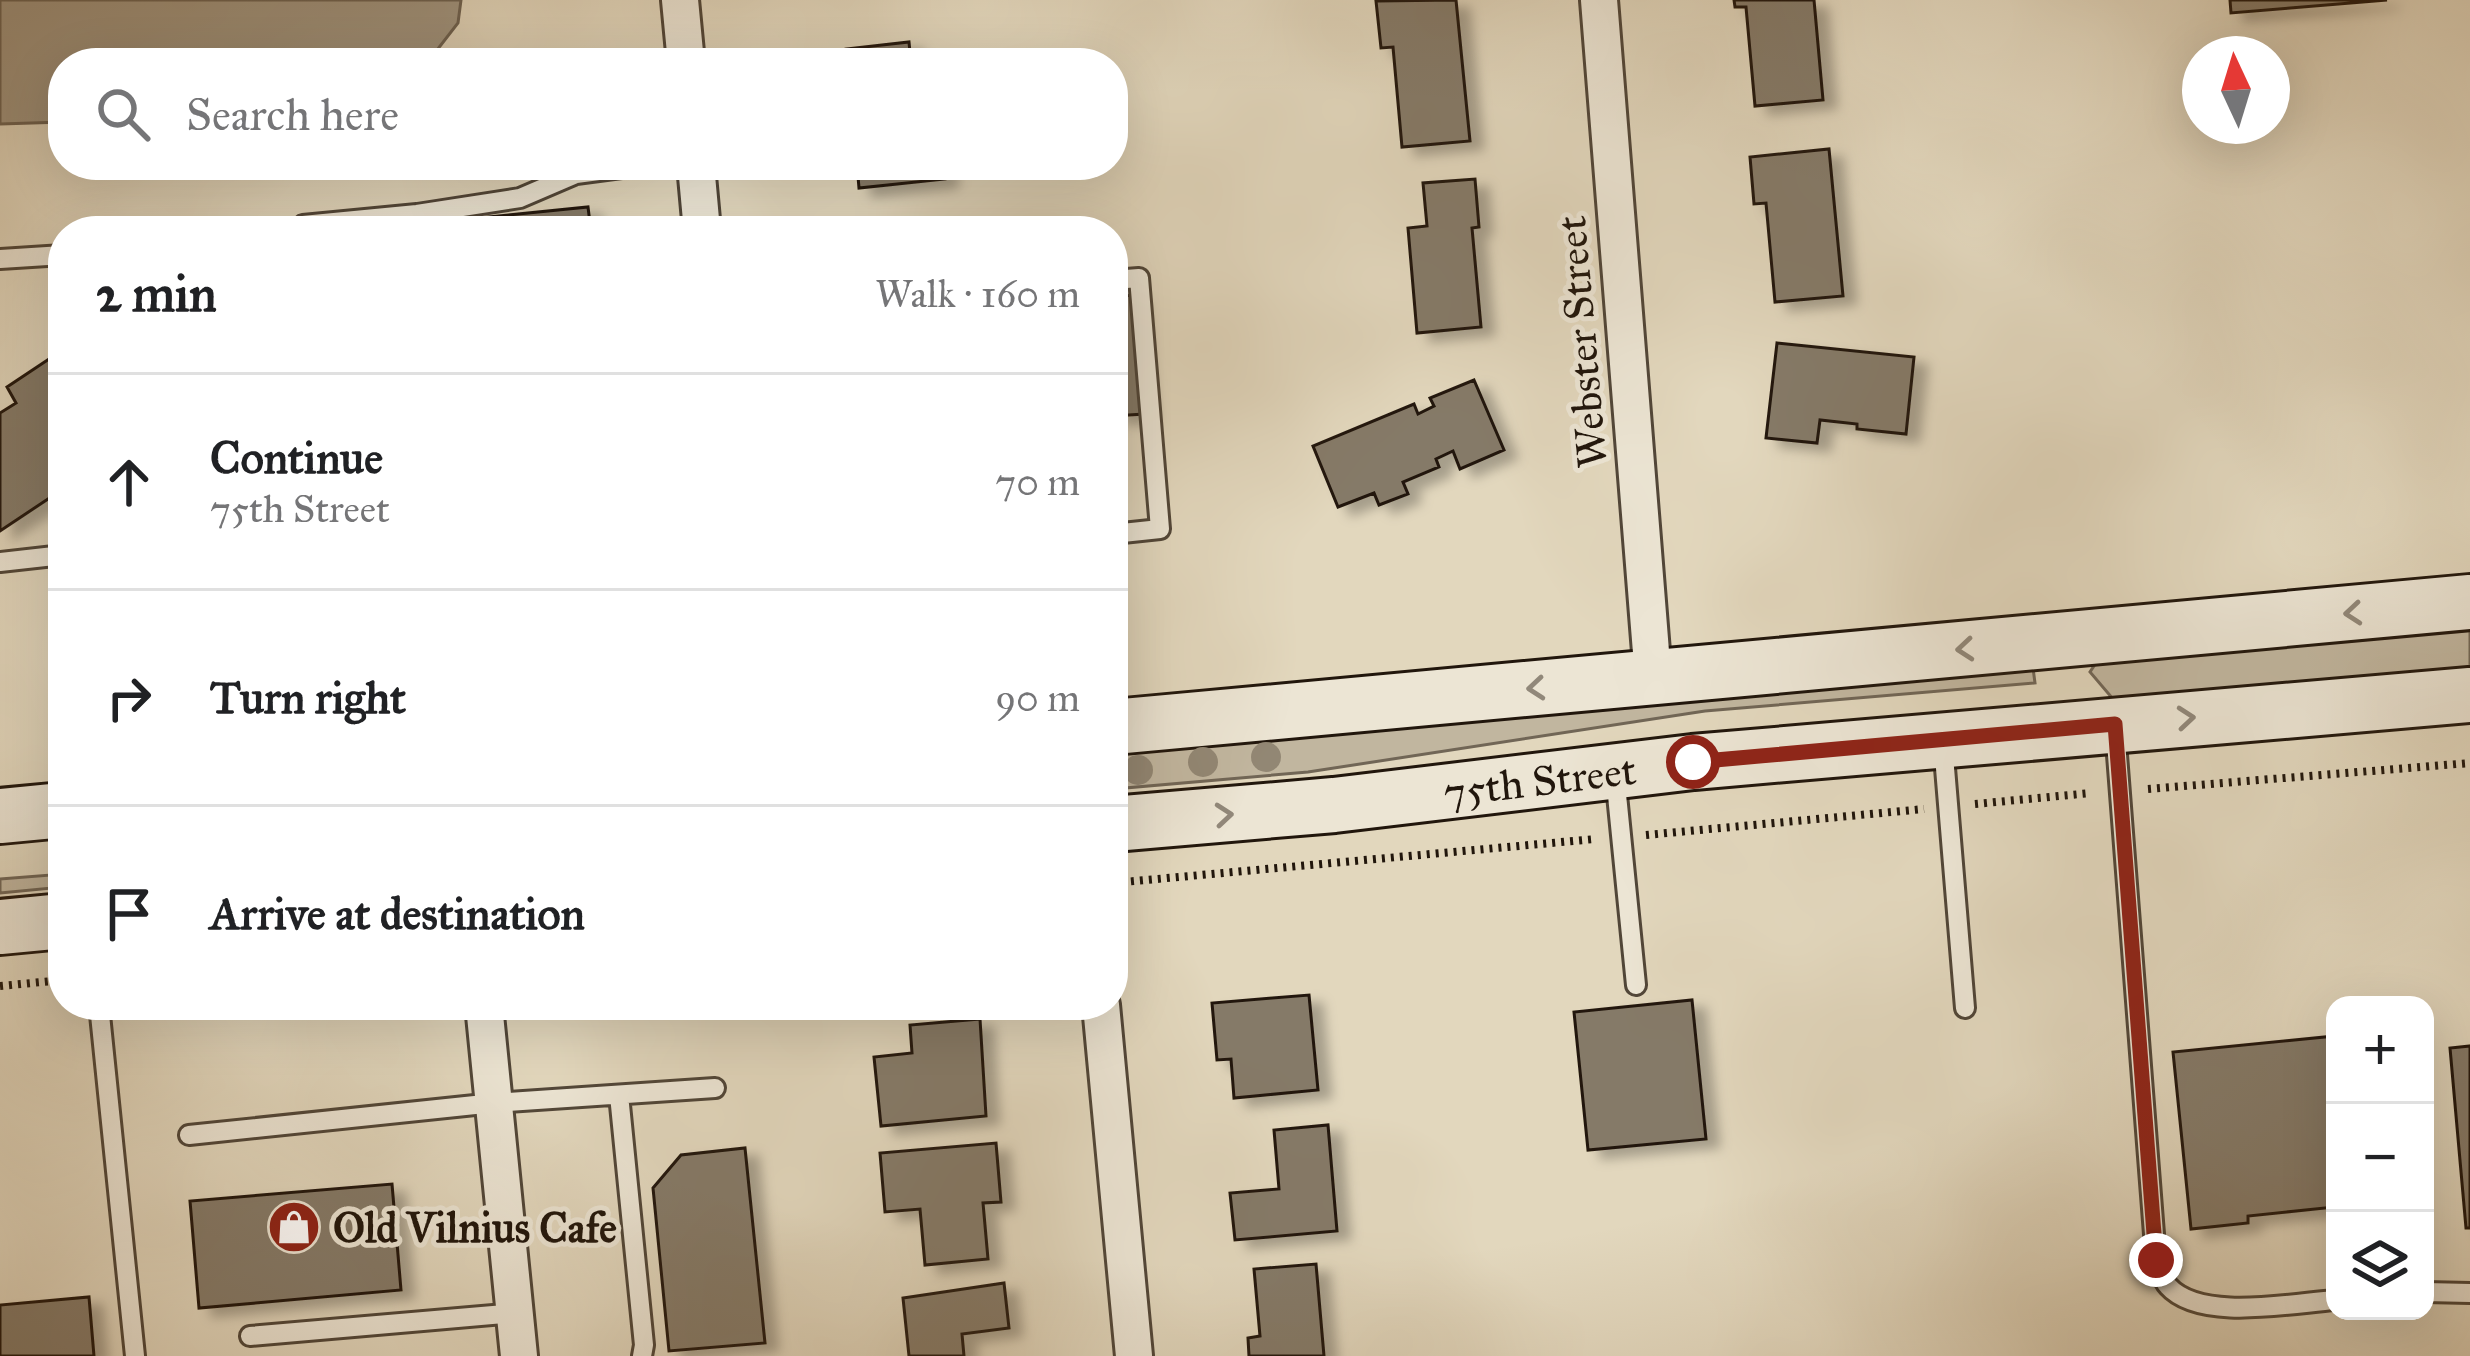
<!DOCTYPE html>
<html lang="en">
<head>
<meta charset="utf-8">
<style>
	body { margin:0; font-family:"IM FELL Great Primer",serif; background:#f6f6f6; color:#202124 }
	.controls { position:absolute; right:36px; bottom:36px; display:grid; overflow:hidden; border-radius:24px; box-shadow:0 12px 48px #0002 }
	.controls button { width:108px; height:108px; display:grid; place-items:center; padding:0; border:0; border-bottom:3px solid #e0e0e0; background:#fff; color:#202124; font:60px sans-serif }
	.compass { position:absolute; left:2182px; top:36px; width:108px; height:108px; border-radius:50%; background:#fff; box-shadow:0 12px 48px #0002; rotate:356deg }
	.stop { position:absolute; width:36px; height:36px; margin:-27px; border:9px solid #8f2418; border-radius:50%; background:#fff }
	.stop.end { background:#8f2418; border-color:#fff; box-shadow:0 3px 12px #0008 }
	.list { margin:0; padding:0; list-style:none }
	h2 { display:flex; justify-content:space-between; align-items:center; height:156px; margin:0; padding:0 48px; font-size:51px }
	h2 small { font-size:39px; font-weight:400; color:#757577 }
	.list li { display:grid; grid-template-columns:78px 1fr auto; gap:36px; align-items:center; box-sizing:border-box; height:216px; padding:0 48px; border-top:3px solid #e0e0e0 }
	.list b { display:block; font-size:45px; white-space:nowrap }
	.list p { margin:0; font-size:39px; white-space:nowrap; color:#757577 }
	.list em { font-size:39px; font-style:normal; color:#757577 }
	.icon { flex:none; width:66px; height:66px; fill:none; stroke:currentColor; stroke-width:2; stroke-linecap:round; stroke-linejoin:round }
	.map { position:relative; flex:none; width:2470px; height:1356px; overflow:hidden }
	.search { position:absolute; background:#fff; box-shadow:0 12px 48px #0002; left:48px; top:48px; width:1080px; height:132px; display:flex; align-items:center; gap:30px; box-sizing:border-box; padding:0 42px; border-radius:48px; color:#757577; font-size:45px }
	.panel { position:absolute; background:#fff; box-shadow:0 12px 48px #0002; left:48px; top:216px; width:1080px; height:804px; border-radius:48px }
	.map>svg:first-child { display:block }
</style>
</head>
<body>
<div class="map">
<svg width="2470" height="1356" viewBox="0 0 2470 1356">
	<defs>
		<filter id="shadow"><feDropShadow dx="13" dy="8" stdDeviation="6" flood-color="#0004"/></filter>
	</defs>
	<rect width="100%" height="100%" fill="#e2d7bd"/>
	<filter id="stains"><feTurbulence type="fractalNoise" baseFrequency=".00167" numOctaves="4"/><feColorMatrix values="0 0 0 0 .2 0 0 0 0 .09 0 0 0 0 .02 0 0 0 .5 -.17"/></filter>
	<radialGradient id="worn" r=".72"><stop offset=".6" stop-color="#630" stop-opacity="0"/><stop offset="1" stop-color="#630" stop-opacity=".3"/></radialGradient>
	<!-- green -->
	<path fill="#c1b69f" stroke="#716656" stroke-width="3" d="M2470,629V669L2113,699L2090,672L2096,663Z
		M2033,668L2035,683L1705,711L1308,772L1113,789V754Z
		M63,874V887L0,893V879Z"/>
	<!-- water -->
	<path fill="#a09581" stroke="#6d6252" stroke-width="3" d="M0,0H461L458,23L427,63H63V122L0,124Z"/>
	<!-- building -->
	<path fill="#857a68" stroke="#21160c" stroke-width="3" filter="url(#shadow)" d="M1456,0L1470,141L1402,147L1393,47L1381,48L1376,1Z
		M1734,0H1814L1823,100L1755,106L1746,7H1735Z
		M2230,0H2387L2231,13Z
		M909,42L911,63H847L846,49Z
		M1829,149L1843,296L1775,302L1766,203L1754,204L1750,157Z
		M857,165H944L945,179L859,188Z
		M1475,179L1479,227L1472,228L1481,327L1417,333L1408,228L1427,226L1423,183Z
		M588,207L591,231H429L428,223Z
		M1133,295L1144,414L1113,416V297Z
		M1777,343L1914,357L1906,434L1857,429V424L1820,420L1817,443L1766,438Z
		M58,353L63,360V489L0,531V413L16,403L7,387Z
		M1474,380L1504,450L1460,469L1453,451L1436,459L1439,467L1403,482L1408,494L1379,505L1374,493L1338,507L1313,446L1414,404L1418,414L1434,406L1430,398Z
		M1309,995L1318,1090L1234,1098L1231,1059L1217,1060L1212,1003Z
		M1692,1000L1706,1139L1588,1150L1574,1012Z
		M980,1019L986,1116L881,1126L874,1057L912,1053L910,1025Z
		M2335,1036V1207L2248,1216V1223L2191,1229L2173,1052Z
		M2470,1046V1228H2466L2450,1048Z
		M1328,1125L1337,1231L1235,1240L1230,1193L1279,1189L1274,1130Z
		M996,1143L1001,1202L983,1203L988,1259L925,1265L920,1209L885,1212L880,1153Z
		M745,1148L765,1343L669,1351L653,1188L681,1155Z
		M392,1184L401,1290L199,1308L190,1201Z
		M1316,1264L1324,1356H1249L1248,1338L1260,1336L1254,1269Z
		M1004,1283L1009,1328L962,1334L964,1356H909L903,1298Z
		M89,1297L94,1356H0V1305Z"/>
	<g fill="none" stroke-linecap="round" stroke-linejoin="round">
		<!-- service casing -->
		<g stroke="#514638" stroke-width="24">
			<path id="service" d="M303,231V225L417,214L520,198L576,174L644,165
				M0,259L63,255
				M1113,280L1139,278L1160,529L1113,534
				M0,562L63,555
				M2115,729L2156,1260C2159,1267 2162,1280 2168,1286C2200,1322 2292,1303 2335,1300
				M1943,744L1965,1008
				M1615,775L1636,985
				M99,1005L135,1356
				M619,1095L644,1345L642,1356
				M189,1135L494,1103L715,1088
				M2425,1292L2470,1293
				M250,1336L516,1313"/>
		</g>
		<!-- minor casing -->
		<g stroke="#514638" stroke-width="42">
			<path id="minor" d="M680,0L686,63
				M1599,0L1653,677
				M696,165L702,231
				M484,1005L519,1356
				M1101,1005L1134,1356"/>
		</g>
		<!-- secondary casing -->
		<g stroke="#21160c" stroke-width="60">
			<g id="secondary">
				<path d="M1113,727L2470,602"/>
				<path d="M0,816L63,810"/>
				<path id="s1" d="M1113,824L1334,805L1693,762L2470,695"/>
				<path d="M0,927L63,921"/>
			</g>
		</g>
		<!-- path -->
		<path stroke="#21160c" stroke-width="8" stroke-dasharray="3 6" stroke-linecap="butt" d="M2148,789L2470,763
			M1975,804L2091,793
			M1646,835L1924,809
			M1113,883L1595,839
			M0,986L63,980"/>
		<!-- service -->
		<use href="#service" stroke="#ece5d4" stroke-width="18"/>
		<!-- minor -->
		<use href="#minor" stroke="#ece5d4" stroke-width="36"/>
		<!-- secondary -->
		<use href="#secondary" stroke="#ece5d4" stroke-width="54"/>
	</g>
	<!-- trees -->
	<g fill="#928774">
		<circle cx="1266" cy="757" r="15"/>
		<circle cx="1203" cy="762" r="15"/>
		<circle cx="1138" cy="770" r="15"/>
	</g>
	<!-- one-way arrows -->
	<defs><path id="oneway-chevron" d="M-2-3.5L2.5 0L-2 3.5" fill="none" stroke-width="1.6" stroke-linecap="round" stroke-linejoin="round" transform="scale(3)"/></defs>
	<g stroke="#91887a">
		<use href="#oneway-chevron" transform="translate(2353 613) rotate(175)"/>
		<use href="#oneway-chevron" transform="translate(1965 649) rotate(175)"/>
		<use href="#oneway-chevron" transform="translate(1536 688) rotate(175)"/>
		<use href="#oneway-chevron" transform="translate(2186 718) rotate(-5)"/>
		<use href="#oneway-chevron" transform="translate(1224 815) rotate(-5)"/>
	</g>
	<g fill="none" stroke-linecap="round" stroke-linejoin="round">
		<!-- route -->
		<path stroke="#8f2418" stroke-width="15" d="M1693,762L2115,724L2156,1260"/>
	</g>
	<!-- icons -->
	<defs>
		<g id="shop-disc" transform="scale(2.7)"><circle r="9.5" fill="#8f2418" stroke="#ece5d4"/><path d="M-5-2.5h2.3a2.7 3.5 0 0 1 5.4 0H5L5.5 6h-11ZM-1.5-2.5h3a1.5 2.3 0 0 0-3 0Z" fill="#fff"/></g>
	</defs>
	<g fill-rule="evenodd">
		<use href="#shop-disc" x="294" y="1227"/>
	</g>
	<g text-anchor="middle" stroke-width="10" stroke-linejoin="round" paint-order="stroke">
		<!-- street labels -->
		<g font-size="42" fill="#21160c" stroke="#ece5d4">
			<text transform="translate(1581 342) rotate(-95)" y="15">Webster Street</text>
			<text dy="15" stroke="none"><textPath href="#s1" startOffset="429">75th Street</textPath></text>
		</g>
		<!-- poi labels -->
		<g font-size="42" font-weight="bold" fill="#21160c" stroke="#ece5d4" text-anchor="start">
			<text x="333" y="1242">Old Vilnius Cafe</text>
		</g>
	</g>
	<rect width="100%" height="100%" filter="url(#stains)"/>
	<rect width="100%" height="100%" fill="url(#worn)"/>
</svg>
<div class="controls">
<button>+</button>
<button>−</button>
<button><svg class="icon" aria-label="layers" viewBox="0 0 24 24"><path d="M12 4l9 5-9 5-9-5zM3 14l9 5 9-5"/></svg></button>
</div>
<svg class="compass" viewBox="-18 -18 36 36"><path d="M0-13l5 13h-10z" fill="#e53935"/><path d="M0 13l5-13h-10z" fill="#757577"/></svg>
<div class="stop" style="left:1693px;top:762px"></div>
<div class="stop end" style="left:2156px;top:1260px"></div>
<div class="search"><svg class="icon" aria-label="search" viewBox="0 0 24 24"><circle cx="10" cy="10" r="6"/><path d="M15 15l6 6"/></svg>Search here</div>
<section class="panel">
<h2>2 min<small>Walk · 160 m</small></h2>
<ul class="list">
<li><svg class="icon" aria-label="ahead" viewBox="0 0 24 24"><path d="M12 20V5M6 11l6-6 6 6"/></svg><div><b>Continue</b><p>75th Street</p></div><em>70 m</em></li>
<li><svg class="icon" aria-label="right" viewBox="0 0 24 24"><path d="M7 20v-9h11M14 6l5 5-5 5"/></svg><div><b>Turn right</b></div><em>90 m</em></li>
<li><svg class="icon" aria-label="arrive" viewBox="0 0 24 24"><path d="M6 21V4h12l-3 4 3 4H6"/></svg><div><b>Arrive at destination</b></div></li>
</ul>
</section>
</div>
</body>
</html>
